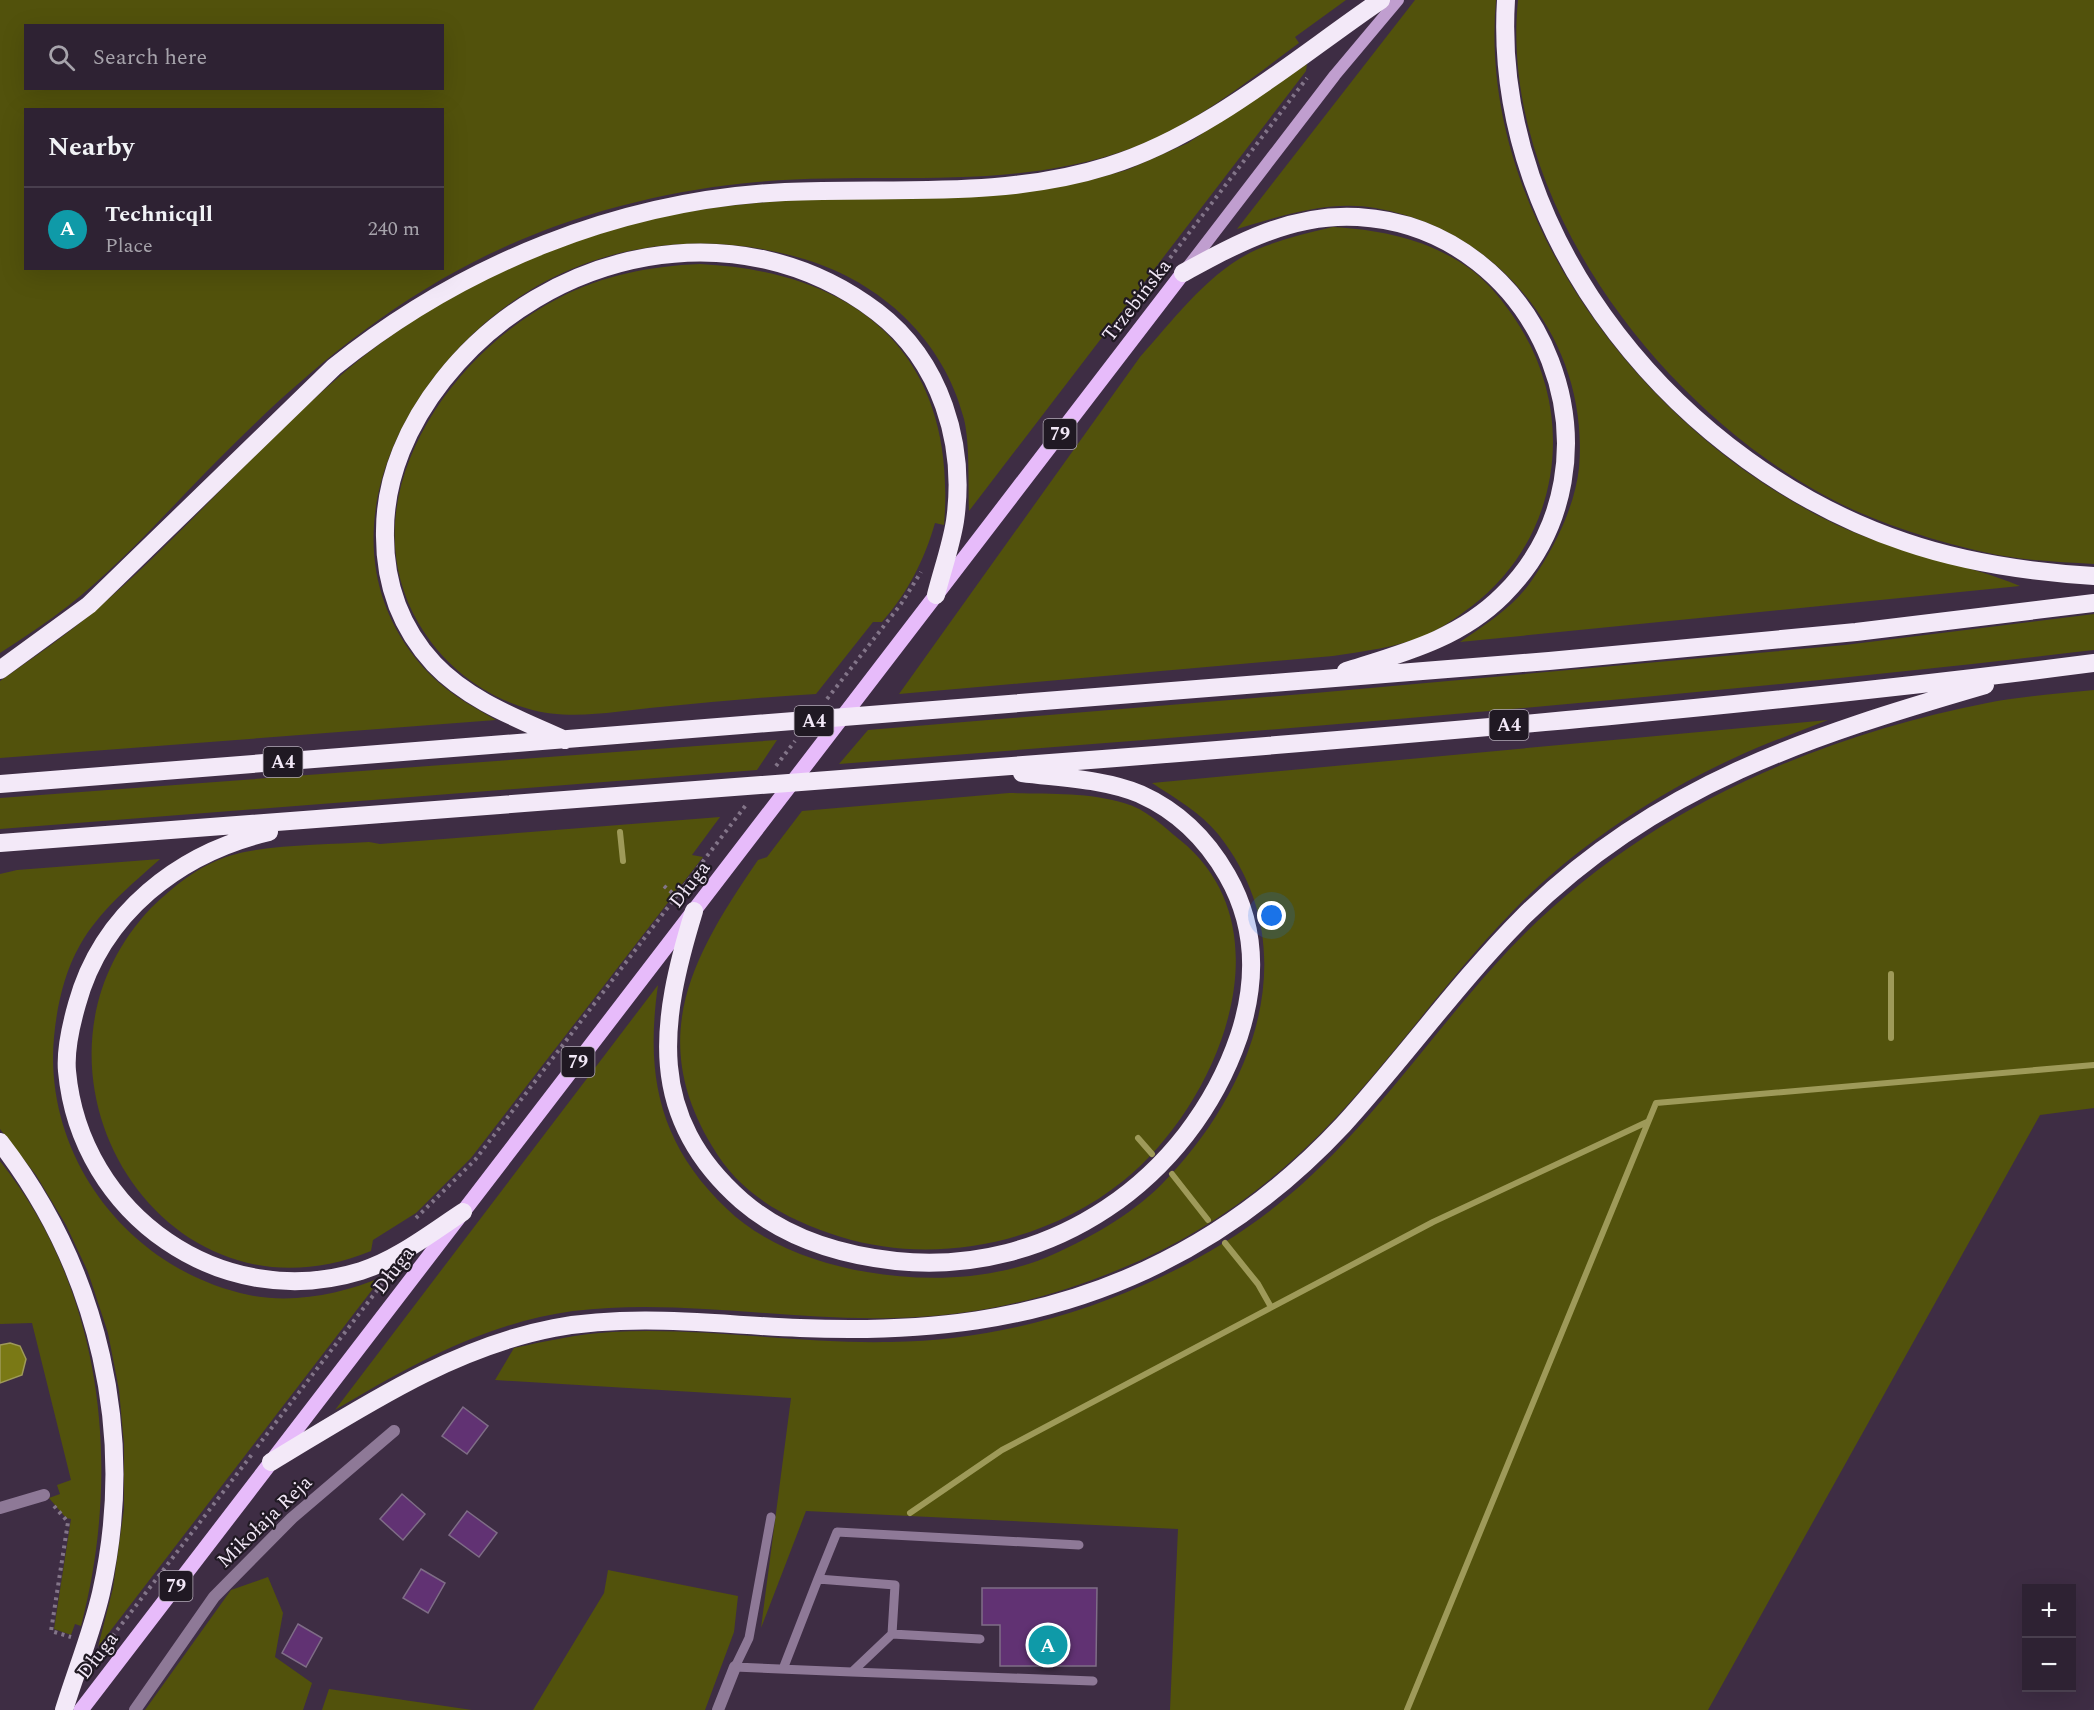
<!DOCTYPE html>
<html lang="en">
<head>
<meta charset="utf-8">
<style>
	body { margin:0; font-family:Spectral,serif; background:#362a3b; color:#f1f3f6 }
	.controls { position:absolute; right:18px; bottom:18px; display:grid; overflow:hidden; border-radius:0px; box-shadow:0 6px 24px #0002 }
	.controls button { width:54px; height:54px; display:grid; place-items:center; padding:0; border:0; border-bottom:2px solid #493f4e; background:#2e2233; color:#f1f3f6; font:30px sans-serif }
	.you { position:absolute; left:1272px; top:916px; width:21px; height:21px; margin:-15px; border:4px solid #fff; border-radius:50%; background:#1a73e8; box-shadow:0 0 0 9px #1a73e833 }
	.badge { display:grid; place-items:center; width:39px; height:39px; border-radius:50%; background:#bca0f2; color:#fff; font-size:20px; font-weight:700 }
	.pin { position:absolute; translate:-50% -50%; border:3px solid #fff; box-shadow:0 2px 6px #0006 }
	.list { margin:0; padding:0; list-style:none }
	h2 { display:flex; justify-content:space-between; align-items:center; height:78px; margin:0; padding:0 24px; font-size:26px }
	h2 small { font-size:20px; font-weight:400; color:#a7a4ac }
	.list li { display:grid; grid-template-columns:39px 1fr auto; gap:18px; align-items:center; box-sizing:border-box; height:84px; padding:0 24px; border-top:2px solid #493f4e }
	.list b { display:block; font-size:22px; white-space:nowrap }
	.list p { margin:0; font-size:20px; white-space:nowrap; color:#a7a4ac }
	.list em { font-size:20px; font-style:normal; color:#a7a4ac }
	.icon { flex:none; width:33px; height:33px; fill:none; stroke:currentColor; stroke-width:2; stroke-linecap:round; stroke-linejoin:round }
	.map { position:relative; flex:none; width:2094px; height:1710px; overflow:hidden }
	.search { position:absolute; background:#2e2233; box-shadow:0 6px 24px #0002; left:24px; top:24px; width:420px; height:66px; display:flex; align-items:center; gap:15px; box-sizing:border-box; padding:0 21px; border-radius:0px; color:#a7a4ac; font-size:22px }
	.panel { position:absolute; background:#2e2233; box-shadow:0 6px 24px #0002; left:24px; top:108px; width:420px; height:162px; border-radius:0px }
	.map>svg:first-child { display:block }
</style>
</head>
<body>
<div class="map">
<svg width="2094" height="1710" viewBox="0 0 2094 1710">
	<rect width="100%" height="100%" fill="#3e2d44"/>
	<!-- green -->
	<path fill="#52520c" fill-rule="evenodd" d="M0,0H1346L1295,37L1299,43C1241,86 1184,133 1114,154C996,191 878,171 757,182C677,189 593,209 518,241C412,286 321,358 239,439C183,493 129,558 68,606C46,623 23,638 0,653ZM26,26H442V88H26ZM26,110H442V268H26Z
		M1415,0H1496C1476,221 1653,444 1848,530C1904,554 1964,563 2020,586L1460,642C1486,624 1514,607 1532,580C1554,549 1575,506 1579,468C1590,341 1499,229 1375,208C1329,200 1281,216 1237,229Z
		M1518,0H2094V564C2064,562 2033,561 2004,556C1958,548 1899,530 1856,511C1676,430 1497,207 1518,0Z
		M1307,64L1306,71L969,511C968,485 970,444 964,419C944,340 881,282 804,259C719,233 625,239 546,281C414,351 308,535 422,666C443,690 469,705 496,720L0,758V681C33,658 65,636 96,610C189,530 268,433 364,356C445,292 545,246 645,221C712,204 781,201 850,196C929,191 1008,186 1087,181L1127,170L1188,143Z
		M1333,227C1384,230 1431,240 1473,271C1490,285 1503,301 1515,319C1578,412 1562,537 1472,606C1457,617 1442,628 1426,635C1396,648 1364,651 1333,656L899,694L1140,357C1174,319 1210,270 1258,249C1282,239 1307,233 1333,227Z
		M700,264C861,272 958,357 944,525L935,523C924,561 908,592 882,622H873L816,694C764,697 712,702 660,707C618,711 570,721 529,709C483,696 443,665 419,624C347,501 447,355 559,298C603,275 651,266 700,264Z
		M2094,614V650C1677,699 1258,731 839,764L868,730L1315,693L1845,645Z
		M2094,690V1108L2040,1115L1708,1710H1170L1178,1529L806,1511L761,1628L791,1398L495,1380L514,1348C546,1341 578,1334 612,1332C705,1327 798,1344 891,1342C984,1341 1077,1317 1161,1277C1201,1258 1241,1234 1276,1206C1357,1143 1425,1043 1494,966C1622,822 1799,740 1987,703C2022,696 2058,694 2094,690Z
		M1828,720C1796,733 1763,744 1732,759C1662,791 1587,840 1531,893C1454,967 1395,1058 1320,1134C1262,1192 1196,1238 1120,1269C1048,1299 972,1317 893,1318C787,1321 680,1298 573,1311C485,1323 411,1365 335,1410L658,985C645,1076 659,1144 727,1209C763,1244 818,1264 867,1272C925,1282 990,1280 1045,1258C1085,1241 1130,1216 1161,1185C1253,1092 1309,948 1218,834C1201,813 1175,798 1152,783Z
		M777,740L757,770L0,829V798Z
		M1009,793C1047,794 1088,792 1124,803C1146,809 1163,826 1180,840C1292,930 1216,1107 1123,1181C1046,1243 935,1266 841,1237C788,1220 741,1196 712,1146C646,1036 693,955 758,860L767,857L802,811Z
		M720,817L692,855L703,857L471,1158L416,1213L373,1240L371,1251C160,1338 0,1067 151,908C174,886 198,866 229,856C269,844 327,845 369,842L380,844Z
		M160,859C131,885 99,911 80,945C64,973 57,1006 54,1037C43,1158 130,1270 249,1295C293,1304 342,1294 382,1277L98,1647L113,1588L124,1509V1444L119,1390L108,1333L88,1272L66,1225L36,1175L0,1129V874L17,870Z
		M0,1161C104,1292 122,1469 81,1626L75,1624L71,1635L54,1629L71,1519L66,1518L49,1498L60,1494L57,1485L71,1480L32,1323L0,1324Z
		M608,1570L738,1596L734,1632L705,1710H533L604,1593Z
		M268,1577L283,1613L275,1657L312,1683L303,1710H145L231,1590Z
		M329,1689L472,1710H322Z"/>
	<!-- water -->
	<path fill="#7a7915" stroke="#9e9a59" stroke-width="1.5" d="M10,1343L20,1346L26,1359L22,1375L0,1383V1345Z"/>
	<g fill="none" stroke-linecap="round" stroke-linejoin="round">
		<!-- stream -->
		<path stroke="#9e9a59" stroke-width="6" d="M620,832L623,861
			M1891,974V1038
			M1138,1138L1152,1154
			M1172,1174L1208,1220
			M1225,1243L1258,1284L1271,1307
			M910,1513L1002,1450L1433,1222L1647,1122
			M1407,1710L1656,1103L2094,1065"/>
	</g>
	<!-- building -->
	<path fill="#613273" stroke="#7f6d87" stroke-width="1.5" d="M463,1407L488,1426L467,1454L442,1436Z
		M402,1494L425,1514L403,1540L380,1519Z
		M467,1511L497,1533L479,1557L449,1535Z
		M421,1569L445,1583L428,1613L403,1598Z
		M982,1588H1097L1096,1666H1000V1625H982Z
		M298,1624L322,1638L306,1667L282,1653Z"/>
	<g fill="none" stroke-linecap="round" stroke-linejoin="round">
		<!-- path -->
		<path stroke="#837589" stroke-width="4" stroke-dasharray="3 4.5" stroke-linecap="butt" d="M1170,258L1307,78
			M827,699L901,604L921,572
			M776,766L795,741
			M664,886L676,896
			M416,1218L475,1160L746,805
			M257,1447L382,1284
			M54,1506L68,1522L51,1631L71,1637
			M108,1642L253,1453"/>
		<!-- service -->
		<path stroke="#8e7997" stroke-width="9" d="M771,1517L749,1638L735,1667L852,1672L892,1634L980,1639
			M818,1579L837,1532L1079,1545
			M783,1669L818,1579L895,1585L892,1634
			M852,1672L1093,1681"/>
		<!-- minor -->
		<path stroke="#8e7997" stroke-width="12" d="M0,1508L44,1495
			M135,1710L214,1597L292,1518L394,1431
			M718,1710L735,1667"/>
		<!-- secondary -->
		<path stroke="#c09ecf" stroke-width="12" d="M1187,268L1335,75L1398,0"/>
		<!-- primary -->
		<path stroke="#e7bbfa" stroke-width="15" d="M81,1710L1183,273"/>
		<!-- motorway -->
		<path stroke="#f3e9f8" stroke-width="18" d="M1506,0C1491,242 1684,468 1905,542C1966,563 2030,572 2094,576
			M1183,273C1238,243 1293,213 1358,217C1544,228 1636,463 1503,595C1459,639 1403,653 1346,671
			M0,670L89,605L334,367C462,264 620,200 785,192C893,187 1004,199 1108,166C1206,136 1296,58 1381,0
			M565,740C519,719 469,701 434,664C400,627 384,581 385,531C385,476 409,423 443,380C547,248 739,207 877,312C941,361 966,444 955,521C951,546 942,571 936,595
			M0,784L1549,661L1856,632L2094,603
			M269,832C179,853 102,913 77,1004C71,1025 65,1049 67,1071C80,1215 222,1314 361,1271C398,1259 431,1233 463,1212
			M0,843C372,816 744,788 1116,758C1443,732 1769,705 2094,663
			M694,911C660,1022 645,1116 742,1201C785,1238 840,1255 896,1261C1049,1277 1190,1180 1239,1036C1257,981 1257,927 1227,875C1207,840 1178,811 1140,794C1104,779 1061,778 1022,773
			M0,1142C99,1270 137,1434 101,1593C92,1632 76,1671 64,1710
			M271,1462C361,1408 450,1348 554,1328C636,1313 718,1325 800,1328C922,1333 1034,1322 1146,1270C1221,1235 1287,1185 1343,1125C1405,1057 1459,981 1524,916C1658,784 1810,736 1985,685"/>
	</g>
	<g text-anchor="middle" stroke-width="4.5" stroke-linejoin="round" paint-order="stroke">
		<!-- shield labels -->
		<g fill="#201923" stroke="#b3aab7" stroke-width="1.5">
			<rect x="1043.5" y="419" width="33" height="30" rx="4.5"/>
			<rect x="794.5" y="706" width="39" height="30" rx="4.5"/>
			<rect x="1489.5" y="710" width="39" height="30" rx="4.5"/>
			<rect x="263.5" y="747" width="39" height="30" rx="4.5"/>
			<rect x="561.5" y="1047" width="33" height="30" rx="4.5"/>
			<rect x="159.5" y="1571" width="33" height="30" rx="4.5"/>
		</g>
		<g font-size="18" font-weight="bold" fill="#f2e8f7">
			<text x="1060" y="440">79</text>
			<text x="814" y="727">A4</text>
			<text x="1509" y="731">A4</text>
			<text x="283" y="768">A4</text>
			<text x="578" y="1068">79</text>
			<text x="176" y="1592">79</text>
		</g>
		<!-- street labels -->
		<g font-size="20" fill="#f2e8f7" stroke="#201923">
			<text transform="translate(1136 300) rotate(-52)" y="7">Trzebińska</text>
			<text transform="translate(689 884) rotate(-52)" y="7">Długa</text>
			<text transform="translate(393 1270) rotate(-52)" y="7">Długa</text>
			<text transform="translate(264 1521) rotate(-44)" y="7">Mikołaja Reja</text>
			<text transform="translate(97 1655) rotate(-52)" y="7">Długa</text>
		</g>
	</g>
</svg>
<div class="controls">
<button>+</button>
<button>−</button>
</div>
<div class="you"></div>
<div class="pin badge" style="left:1048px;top:1645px;background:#0f9aa8">A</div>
<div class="search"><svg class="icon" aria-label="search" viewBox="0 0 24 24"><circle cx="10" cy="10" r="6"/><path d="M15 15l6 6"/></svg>Search here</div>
<section class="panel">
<h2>Nearby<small></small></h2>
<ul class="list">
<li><span class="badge" style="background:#0f9aa8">A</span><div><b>Technicqll</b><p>Place</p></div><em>240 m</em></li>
</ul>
</section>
</div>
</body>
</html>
